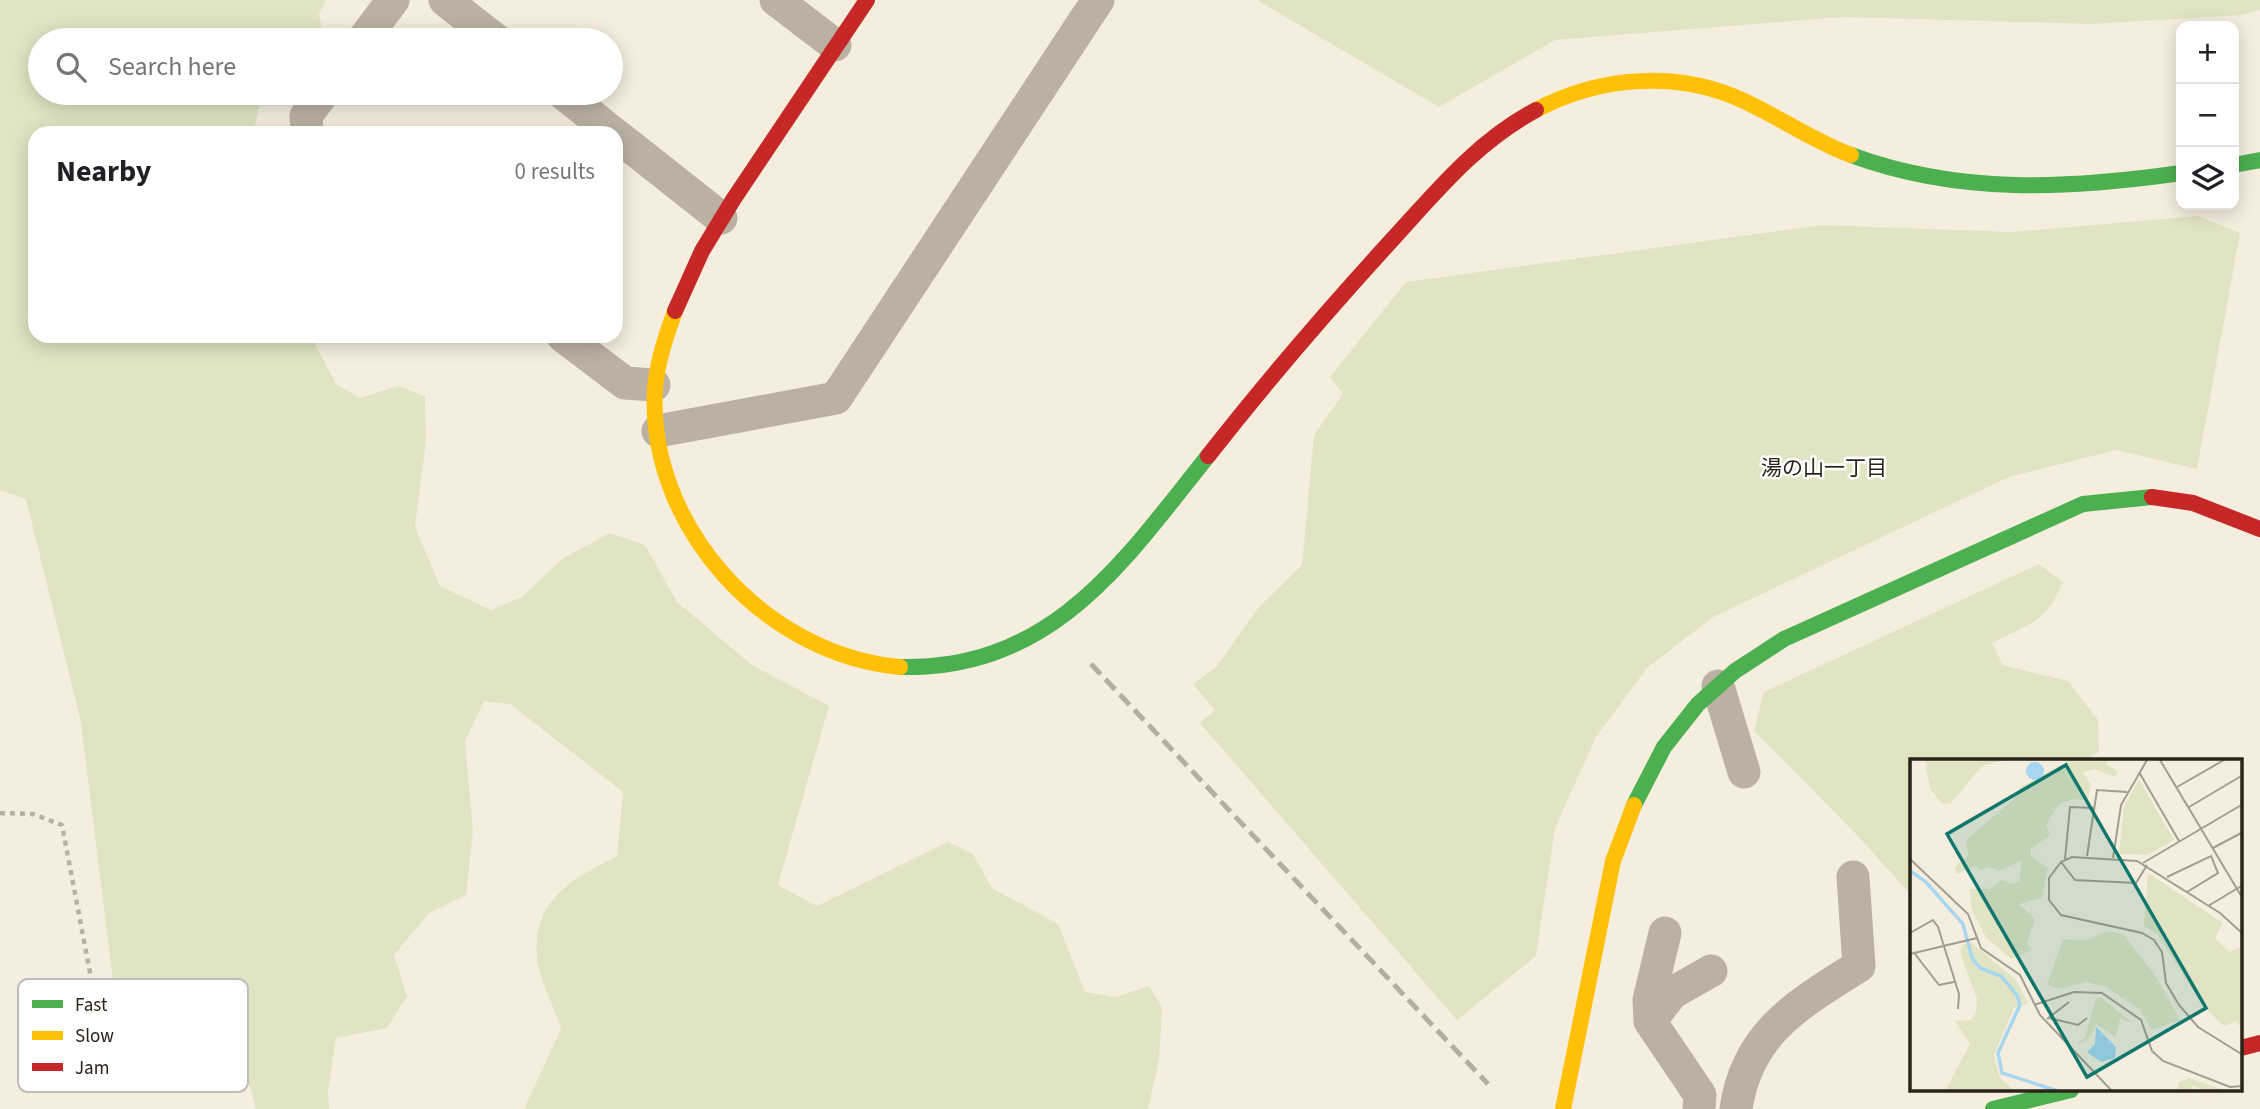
<!DOCTYPE html>
<html lang="en">
<head>
<meta charset="utf-8">
<style>
	body { margin:0; font-family:"Source Sans 3","Noto Sans JP",sans-serif; background:#f2f2f2; color:#202124 }
	.controls { position:absolute; right:21px; top:21px; display:grid; overflow:hidden; border-radius:14px; box-shadow:0 4px 18px #0003 }
	.controls button { width:63px; height:63px; display:grid; place-items:center; padding:0; border:0; border-bottom:2px solid #e0e0e0; background:#fff; color:#202124; font:35px sans-serif }
	.list { margin:0; padding:0; list-style:none }
	h2 { display:flex; justify-content:space-between; align-items:center; height:91px; margin:0; padding:0 28px; font-size:30px }
	h2 small { font-size:23px; font-weight:400; color:#757577 }
	.icon { flex:none; width:38px; height:38px; fill:none; stroke:currentColor; stroke-width:2; stroke-linecap:round; stroke-linejoin:round }
	.map { position:relative; flex:none; width:2260px; height:1109px; overflow:hidden }
	.search { position:absolute; background:#fff; box-shadow:0 4px 18px #0003; left:28px; top:28px; width:595px; height:77px; display:flex; align-items:center; gap:18px; box-sizing:border-box; padding:0 24px; border-radius:38px; color:#757577; font-size:26px }
	.panel { position:absolute; background:#fff; box-shadow:0 4px 18px #0003; left:28px; top:126px; width:595px; height:217px; border-radius:21px }
	.map>svg:first-child { display:block }
</style>
</head>
<body>
<div class="map">
<svg width="2260" height="1109" viewBox="0 0 2260 1109">
	<rect width="100%" height="100%" fill="#f5eedf"/>
	<!-- green -->
	<path fill="#e0e4c2" d="M0,0H326L319,14L324,40H40V93H267L261,99L253,133H35V336H311L336,384L360,398L398,386L425,396L426,441L415,527L440,586L491,610L522,597L562,559L610,533L645,545L677,602L752,665L829,706L778,885L817,906L948,842L973,854L992,888L1058,924L1085,992L1116,997L1149,986L1162,1008L1159,1059L1148,1109H524L561,1029C555,1008 538,977 537,957C533,899 572,879 617,856L623,792L510,704L484,701L465,741L473,831L466,895L429,913L394,955L407,996L387,1028L336,1038L328,1091L329,1109H256L240,1052L164,1033L116,1005L81,723L26,499L0,490Z
		M1257,0H2260V10L2243,15L2091,24L1844,17L1555,40L1439,107Z
		M2198,216L2240,233L2197,469L2116,450L2009,477L1713,617L1647,668L1596,737L1555,828L1536,956L1457,1020L1200,723L1215,710L1193,684L1217,666L1258,608L1302,565L1314,435L1343,394L1330,377L1406,282L1822,225L2012,232Z
		M2039,564L2063,582C2045,625 2029,623 1992,643L2003,665L2068,681L2098,720L2099,752L2082,761H1912V896L1857,835L1754,731L1764,692Z"/>
	<g fill="none" stroke-linecap="round" stroke-linejoin="round">
		<!-- path -->
		<path stroke="#b7afa3" stroke-width="4.5" stroke-dasharray="5 5" stroke-linecap="butt" d="M0,813L33,814L62,825L110,1078"/>
		<!-- street -->
		<path stroke="#bbb1a3" stroke-width="33" d="M445,0L496,40
			M776,0L835,45
			M363,40L393,0
			M563,93L613,133
			M307,133L306,116L323,93
			M616,135L721,218
			M563,336L625,383L654,385
			M658,431L836,398L1098,0
			M1718,686L1744,772
			M1665,933L1649,1000L1650,1021L1700,1095L1699,1109
			M1650,1021L1672,993L1711,971
			M1736,1109C1747,1032 1799,1004 1859,966L1853,877"/>
		<!-- fast -->
		<path stroke="#4caf50" stroke-width="16" d="M1851,155C1959,195 2069,189 2181,173
			M2234,165L2260,160
			M900,667C1053,670 1123,562 1208,456
			M1634,805L1664,747L1698,704L1735,671L1784,639L2083,504L2152,497
			M1993,1109L2071,1090"/>
		<!-- slow -->
		<path stroke="#ffc107" stroke-width="16" d="M1536,110C1600,76 1678,70 1744,101C1781,118 1813,141 1851,155
			M675,311C666,336 657,362 655,389C647,526 765,655 900,667
			M1563,1109L1613,861L1634,805"/>
		<!-- jam -->
		<path stroke="#c62828" stroke-width="16" d="M675,311L702,251L733,200L867,0
			M1208,456C1266,382 1327,311 1391,241C1436,192 1476,142 1536,110
			M2152,497L2193,503L2260,529
			M2241,1048L2260,1043"/>
		<!-- rail -->
		<path stroke="#b5ada1" stroke-width="5" stroke-dasharray="14 7" stroke-linecap="butt" d="M1091,664L1488,1084"/>
	</g>
	<g text-anchor="middle" stroke-width="5" stroke-linejoin="round" paint-order="stroke">
		<!-- neighbourhood labels -->
		<g font-size="21" fill="#292417" stroke="#fff">
			<text x="1824" y="475">湯の山一丁目</text>
		</g>
	</g>
	<!-- overview -->
	<g transform="translate(1910 759)">
		<rect width="332" height="332" fill="#f5eedf"/>
		<path d="M15,1H95L72,7L41,44L33,45L20,30ZM160,1H198L196,5L208,13L205,18L184,10L173,13L181,26L178,41L162,40L148,46L136,66L140,76L121,90V97L138,109L132,139L109,145L125,160L117,184L122,191L101,200L76,178L61,149L60,130H80L92,121L103,125L110,122L111,102L89,112L78,108L70,111L65,107L46,115L45,108L58,97L56,81L104,40L110,28ZM229,21L264,81L237,96L209,95L214,47ZM238,114L313,164L305,179L319,193L332,188V270L326,262L314,267L294,248L248,176L234,167ZM198,172L213,175L245,216L270,261L242,271L230,251L196,228L176,223L149,230L137,226L153,180L176,181ZM62,184L106,221L118,244L104,249L84,296L90,319L105,332H35L60,285L45,262L61,261L66,253L67,240L51,196L52,186ZM191,238L222,264L210,260L206,278L186,265L179,280L166,286L175,278L186,240ZM279,319L311,330L316,332H294L282,326L283,332H267L269,323Z" fill="#e0e4c2"/>
		<path d="M116 12a9 9 0 1 1 18 0a9 9 0 1 1-18 0ZM186,268L206,288L205,299L191,303L177,293L185,285Z" fill="#a6d6f0"/>
		<path fill="none" stroke="#a6d6f0" stroke-width="3.5" d="M0,112L15,122L53,165L62,199L70,209L91,217L107,236L110,246L88,294L92,314L148,332"/>
		<path fill="none" stroke="#a39d8f" stroke-width="2" d="M250,1L333,140M229,13L269,82M267,28L314,1M279,48L333,16M303,89L333,73M177,97L187,31L217,33M203,99L211,46L237,1M0,100L58,155L71,189L110,216L130,256L202,332M155,100L160,48L185,49M151,103L165,121L226,124L237,106M233,104L333,45M257,118L301,97L308,114L277,133M298,147L333,126M0,174L23,161L28,168L49,235L48,250M333,175L310,154L227,102L162,98L151,103L139,119V141L151,156L232,174L244,181L252,193L256,224L269,246L288,268L333,296M0,195L67,179M5,195L29,226L44,223M124,246L164,233L192,234L231,261L242,292L253,302L320,328L333,327M139,259L168,266L177,259M137,260L159,243"/>
		<path fill="#0f766e" fill-opacity="0.15" stroke="#0f766e" stroke-width="3.5" d="M156,6L296,249L177,318L37,75Z"/>
		<rect width="332" height="332" fill="none" stroke="#292417" stroke-width="3.5"/>
	</g>
	<!-- legend -->
	<rect x="18" y="979" width="230" height="113" rx="10" fill="#fff" stroke="#bfbdb9" stroke-width="2"/>
	<rect x="32" y="1000" width="31" height="8" fill="#4caf50"/>
	<rect x="32" y="1031" width="31" height="9" fill="#ffc107"/>
	<rect x="32" y="1063" width="31" height="8" fill="#c62828"/>
	<g font-size="19" fill="#292417">
		<text x="75" y="1011">Fast</text>
		<text x="75" y="1042">Slow</text>
		<text x="75" y="1074">Jam</text>
	</g>
</svg>
<div class="controls">
<button>+</button>
<button>−</button>
<button><svg class="icon" aria-label="layers" viewBox="0 0 24 24"><path d="M12 4l9 5-9 5-9-5zM3 14l9 5 9-5"/></svg></button>
</div>
<div class="search"><svg class="icon" aria-label="search" viewBox="0 0 24 24"><circle cx="10" cy="10" r="6"/><path d="M15 15l6 6"/></svg>Search here</div>
<section class="panel">
<h2>Nearby<small>0 results</small></h2>
<ul class="list">
</ul>
</section>
</div>
</body>
</html>
